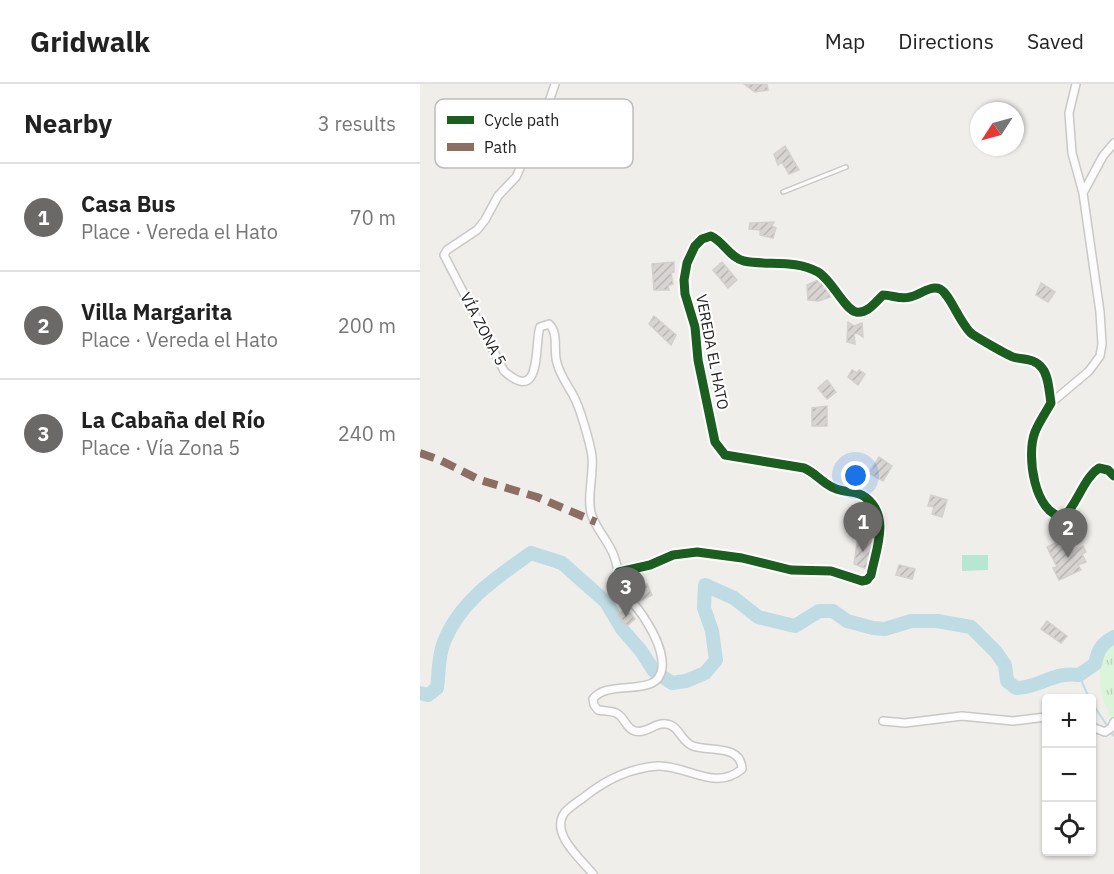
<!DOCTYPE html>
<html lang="en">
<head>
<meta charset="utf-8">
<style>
	body { margin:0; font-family:"IBM Plex Sans",sans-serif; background:#f2f2f2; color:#222 }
	.controls { position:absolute; right:18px; bottom:18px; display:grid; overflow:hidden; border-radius:6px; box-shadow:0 2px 4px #0004 }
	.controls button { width:54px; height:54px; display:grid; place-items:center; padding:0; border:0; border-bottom:2px solid #e0e0e0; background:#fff; color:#222; font:30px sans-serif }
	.compass { position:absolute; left:550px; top:18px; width:54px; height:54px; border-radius:50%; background:#fff; box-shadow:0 2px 4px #0004; rotate:234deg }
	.you { position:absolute; left:436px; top:392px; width:21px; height:21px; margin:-15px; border:4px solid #fff; border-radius:50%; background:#1a73e8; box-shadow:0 0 0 9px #1a73e833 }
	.badge { display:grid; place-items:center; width:39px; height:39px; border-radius:50%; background:#6a6968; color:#fff; font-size:20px; font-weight:700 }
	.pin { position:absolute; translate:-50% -50px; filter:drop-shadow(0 2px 3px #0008) }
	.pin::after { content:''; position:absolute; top:32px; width:21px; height:18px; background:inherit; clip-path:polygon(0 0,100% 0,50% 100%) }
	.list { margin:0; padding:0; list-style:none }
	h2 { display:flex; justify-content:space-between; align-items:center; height:78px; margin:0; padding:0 24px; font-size:26px }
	h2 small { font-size:20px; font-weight:400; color:#767676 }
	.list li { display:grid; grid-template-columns:39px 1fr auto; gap:18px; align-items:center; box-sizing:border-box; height:108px; padding:0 24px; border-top:2px solid #e0e0e0 }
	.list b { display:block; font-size:22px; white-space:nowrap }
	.list p { margin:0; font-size:20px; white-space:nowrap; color:#767676 }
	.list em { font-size:20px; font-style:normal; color:#767676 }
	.icon { flex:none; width:33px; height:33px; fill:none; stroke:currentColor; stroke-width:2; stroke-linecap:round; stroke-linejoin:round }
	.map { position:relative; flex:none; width:694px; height:790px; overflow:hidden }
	header { display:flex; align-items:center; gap:36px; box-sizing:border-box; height:84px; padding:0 30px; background:#fff; border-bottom:2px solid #e0e0e0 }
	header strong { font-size:28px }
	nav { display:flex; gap:33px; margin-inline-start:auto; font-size:21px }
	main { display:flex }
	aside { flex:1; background:#fff }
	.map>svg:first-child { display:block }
</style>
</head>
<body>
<header>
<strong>Gridwalk</strong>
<nav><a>Map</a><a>Directions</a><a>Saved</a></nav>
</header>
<main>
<aside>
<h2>Nearby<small>3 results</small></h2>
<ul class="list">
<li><span class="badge">1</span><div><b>Casa Bus</b><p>Place · Vereda el Hato</p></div><em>70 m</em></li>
<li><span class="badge">2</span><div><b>Villa Margarita</b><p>Place · Vereda el Hato</p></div><em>200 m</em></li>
<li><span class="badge">3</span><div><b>La Cabaña del Río</b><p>Place · Vía Zona 5</p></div><em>240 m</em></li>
</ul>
</aside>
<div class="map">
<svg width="694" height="790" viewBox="0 0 694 790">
	<defs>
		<pattern id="park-tufts" width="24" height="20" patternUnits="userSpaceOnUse" patternTransform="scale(1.5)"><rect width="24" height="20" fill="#daf5da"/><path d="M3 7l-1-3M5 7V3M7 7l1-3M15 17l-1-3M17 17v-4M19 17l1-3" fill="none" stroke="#bbd2bb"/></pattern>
		<pattern id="building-hatch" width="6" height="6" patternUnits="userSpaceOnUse" patternTransform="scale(1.5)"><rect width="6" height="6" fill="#d7d4d2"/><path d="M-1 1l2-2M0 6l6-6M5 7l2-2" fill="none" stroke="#b8b6b4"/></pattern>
	</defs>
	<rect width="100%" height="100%" fill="#f0eeeb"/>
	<!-- park -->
	<path fill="url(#park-tufts)" d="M694,561V640C680,613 678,600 681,569Z"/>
	<!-- pitch -->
	<path fill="#b7e6d2" d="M542,471H568V486L542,487Z"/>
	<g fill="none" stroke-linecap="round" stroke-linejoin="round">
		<!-- stream -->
		<path stroke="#bfdbe3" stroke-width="2" d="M659,591L669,614
			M672,619L686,640
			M692,650L694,652"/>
		<!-- river -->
		<path stroke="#bfdbe3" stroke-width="14" d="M0,609L8,611L17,604C19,590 18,572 24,558C40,517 77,493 111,469L142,479L186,518L202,545L221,567L234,587L252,599L266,597L285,589L296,576L292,547L284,524L285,501L314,514L338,533L375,542L399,527H413L427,537L453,544L465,545L491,537H517L551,543L576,568L585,581L587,597L596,604C619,604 634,587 659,591L675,580C678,566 681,560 694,553"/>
	</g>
	<!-- building -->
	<path fill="url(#building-hatch)" stroke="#d3d0cc" stroke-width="1.5" d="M324,0H347L348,6L335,8Z
		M365,62L379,86L369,90L362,78L358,81L354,70Z
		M354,138L352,142L356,144L353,154L340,151V146L329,145L330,139Z
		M254,178V188L251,189L253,200L248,202L249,206H234L232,180Z
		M302,178L317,196L308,204L293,186Z
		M398,196L406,199L410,213L399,217L388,216L387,201Z
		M621,199L635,208L628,218L616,211Z
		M234,232L256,251L251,261L229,240Z
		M428,238L434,242L442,239L443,253L437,249L434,250L435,260L427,258Z
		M432,286L437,289L439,286L445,290L438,301L428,293Z
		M407,296L416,308L407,315L398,304Z
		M407,322V342H392V324Z
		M459,373L472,382L463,397L449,389Z
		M511,411L527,416L522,433L512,430L514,423L508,422Z
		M438,453L453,456L447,485L434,480Z
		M643,455L650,469L663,462L666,468L662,470L666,478L658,481L661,486L639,496L633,484L637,483L627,463Z
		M479,481L495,485L492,495L476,491Z
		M227,500L232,511L218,518L213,508Z
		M206,524L215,535L207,542L198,531Z
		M627,537L647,552L641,559L621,545Z"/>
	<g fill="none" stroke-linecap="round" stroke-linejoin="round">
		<!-- lane casing -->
		<g stroke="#c9c8c7" stroke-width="6">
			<path id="lane" d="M363,108L426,83"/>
		</g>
		<!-- street casing -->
		<g stroke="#c9c8c7" stroke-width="10">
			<path id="street" d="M135,0L129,18L111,39L101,82L96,93L78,112L65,136L57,146L27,166L24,171L84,287C123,322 114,259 120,243L129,240C139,249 133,266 137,279C140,291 147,300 153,311C160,323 170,359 172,372C174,390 166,416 172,432C177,446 189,458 194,472C198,483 199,496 204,507C207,514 213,519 218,525C229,540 244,565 242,584C239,615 188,594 173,615L174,621L178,626C183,627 191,627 196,629C205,633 206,645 215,647C227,650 235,638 246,640C259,641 261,658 273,662C290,668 321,660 322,685C295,708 267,681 238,682C209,684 185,696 163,714C157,718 150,723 145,728C129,749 161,775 173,790
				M663,109L683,72L694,59
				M631,319L669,287L680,272L682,260L680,228L663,109L652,69L649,29L656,0
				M199,488L230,481L253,471L277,468L322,474L371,486L411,487L442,497L447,496L451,491C456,465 471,432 445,413C436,406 424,409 414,404C403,400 396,389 384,384L305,371L295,358L278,276L275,243L265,210L264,196L267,179L275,162L282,155L291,152C304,158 310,174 324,177C349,182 374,175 398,188C412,196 424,225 436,228C447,230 456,218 463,211C472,211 481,216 490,213C500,211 510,201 520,205C530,210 540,240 552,250C558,254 587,271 593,273C603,276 615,274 622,284C629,292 629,308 631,319C626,328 619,338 615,348C606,370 614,431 644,433C658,418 664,394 679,384L688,386L694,392
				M463,637L485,639L542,632L593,637L626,633
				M672,643L685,648L691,644L694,638"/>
		</g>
		<!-- lane -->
		<use href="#lane" stroke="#fdfcfc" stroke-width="3"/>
		<!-- street -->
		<use href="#street" stroke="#fdfcfc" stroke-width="7"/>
		<!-- quiet -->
		<path stroke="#8d6e63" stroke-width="8" stroke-dasharray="15 8" stroke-linecap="butt" d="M0,369L20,376L60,396L117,413L176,438"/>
		<!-- cycleway casing -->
		<g stroke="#fff" stroke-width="13">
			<path id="cycleway" d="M199,488L230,481L253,471L277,468L322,474L371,486L411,487L442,497L447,496L451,491C456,465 471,432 445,413C436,406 424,409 414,404C403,400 396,389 384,384L305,371L295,358L278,276L275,243L265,210L264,196L267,179L275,162L282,155L291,152C304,158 310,174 324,177C349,182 374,175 398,188C412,196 424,225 436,228C447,230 456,218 463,211C472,211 481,216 490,213C500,211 510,201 520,205C530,210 540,240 552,250C558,254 587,271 593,273C603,276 615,274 622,284C629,292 629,308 631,319C626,328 619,338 615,348C606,370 614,431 644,433C658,418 664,394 679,384L688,386L694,392"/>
		</g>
		<!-- cycleway -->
		<use href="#cycleway" stroke="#1b5e20" stroke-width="9"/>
	</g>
	<g text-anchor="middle" stroke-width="4.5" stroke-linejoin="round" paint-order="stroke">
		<!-- street labels -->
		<g font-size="15" fill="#222" stroke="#fff">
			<text transform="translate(63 245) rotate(62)" y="5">VÍA ZONA 5</text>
			<text transform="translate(292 268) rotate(79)" y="5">VEREDA EL HATO</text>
		</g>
	</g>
	<!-- legend -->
	<rect x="15" y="15" width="198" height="69" rx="9" fill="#fff" stroke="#bdbdbd" stroke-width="1.5"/>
	<rect x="27" y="32" width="27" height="8" fill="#1b5e20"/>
	<rect x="27" y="59" width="27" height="8" fill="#8d6e63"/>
	<g font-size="16" fill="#222">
		<text x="64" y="42">Cycle path</text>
		<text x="64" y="69">Path</text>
	</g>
</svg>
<div class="controls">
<button>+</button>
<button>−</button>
<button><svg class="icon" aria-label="locate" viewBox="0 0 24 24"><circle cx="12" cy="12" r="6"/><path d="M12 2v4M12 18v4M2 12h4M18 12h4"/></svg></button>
</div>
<svg class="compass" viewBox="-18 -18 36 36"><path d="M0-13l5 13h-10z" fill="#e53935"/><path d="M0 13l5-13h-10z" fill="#767676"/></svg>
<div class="you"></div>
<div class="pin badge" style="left:443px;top:468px">1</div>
<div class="pin badge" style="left:648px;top:474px">2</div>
<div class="pin badge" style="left:206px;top:533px">3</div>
</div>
</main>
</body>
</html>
